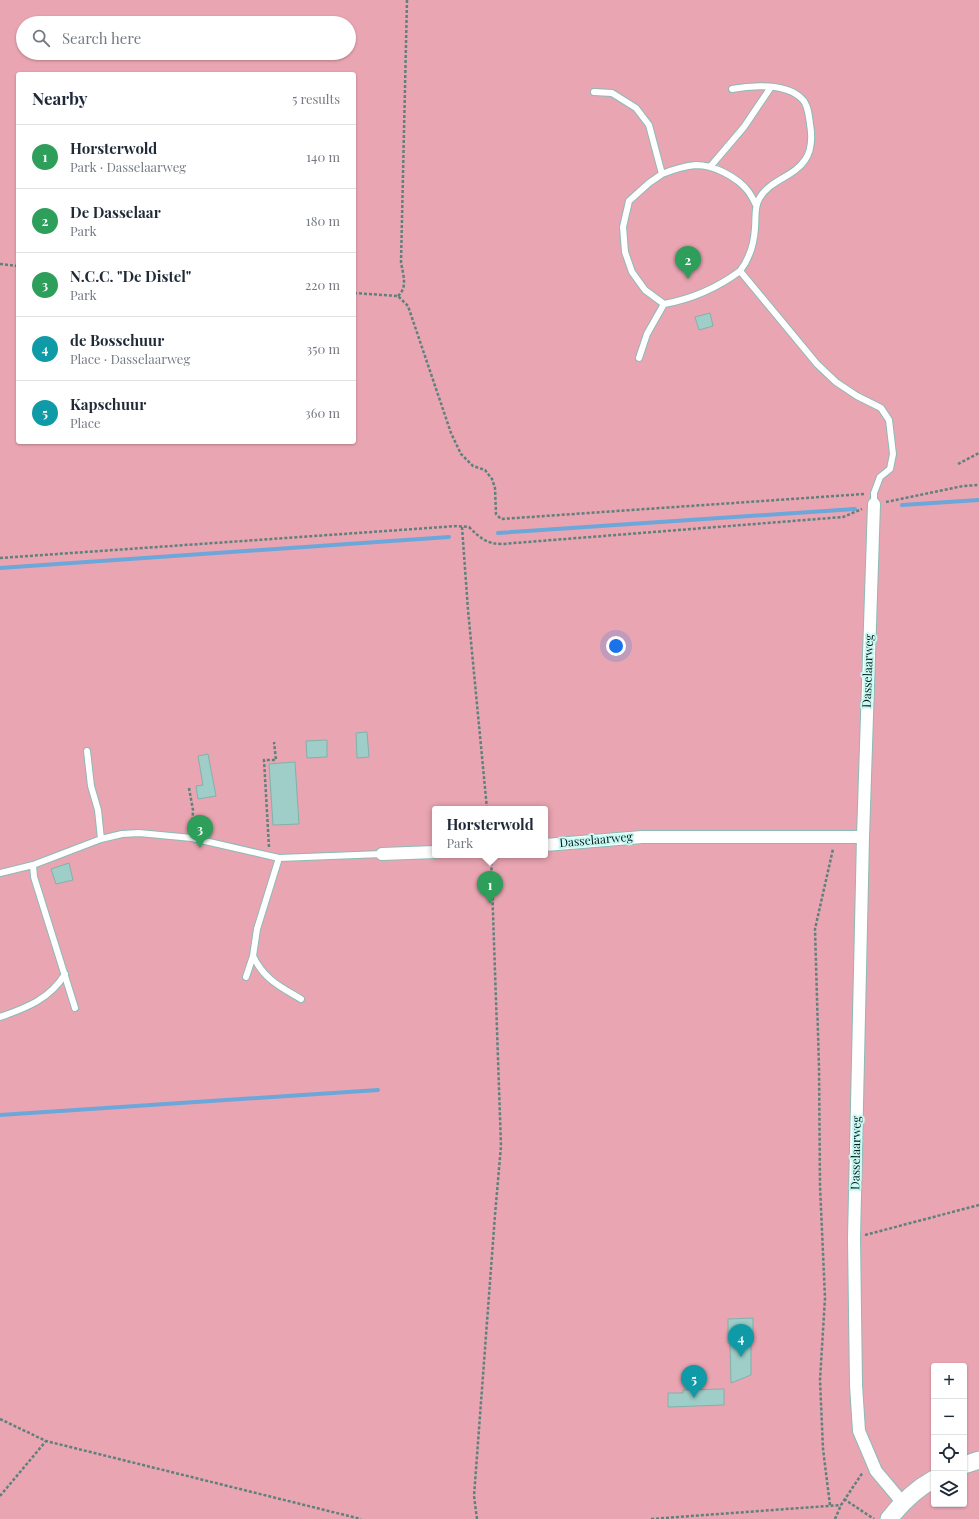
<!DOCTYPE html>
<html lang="en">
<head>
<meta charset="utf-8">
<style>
	body { margin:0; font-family:"Playfair Display",serif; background:#f2f2f3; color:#1f2937 }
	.controls { position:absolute; right:12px; bottom:12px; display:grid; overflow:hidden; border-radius:4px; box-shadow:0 1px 3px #0004 }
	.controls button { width:36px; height:36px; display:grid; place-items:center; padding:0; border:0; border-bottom:1px solid #e0e1e3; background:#fff; color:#1f2937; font:20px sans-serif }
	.you { position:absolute; left:616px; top:646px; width:14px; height:14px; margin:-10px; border:3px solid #fff; border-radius:50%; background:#1a73e8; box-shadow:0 0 0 6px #1a73e833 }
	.badge { display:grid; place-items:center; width:26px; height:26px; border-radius:50%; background:#1a73e8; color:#fff; font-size:13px; font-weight:700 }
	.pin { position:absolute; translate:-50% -33px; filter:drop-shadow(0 1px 2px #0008) }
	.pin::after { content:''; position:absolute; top:21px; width:14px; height:12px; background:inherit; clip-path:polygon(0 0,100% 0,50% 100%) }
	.popup { position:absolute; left:432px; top:806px; width:116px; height:52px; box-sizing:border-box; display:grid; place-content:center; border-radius:4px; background:#fff; filter:drop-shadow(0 1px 3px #0005); font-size:13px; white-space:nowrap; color:#747a83 }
	.popup b { font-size:15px; color:#1f2937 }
	.popup::after { content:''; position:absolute; left:50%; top:100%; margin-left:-8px; border:8px solid transparent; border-top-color:#fff }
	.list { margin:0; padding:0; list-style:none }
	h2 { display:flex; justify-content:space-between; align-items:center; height:52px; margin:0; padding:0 16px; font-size:17px }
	h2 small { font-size:13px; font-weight:400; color:#747a83 }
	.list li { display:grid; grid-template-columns:26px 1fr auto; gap:12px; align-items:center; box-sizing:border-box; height:64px; padding:0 16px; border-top:1px solid #e0e1e3 }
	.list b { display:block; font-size:15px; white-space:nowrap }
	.list p { margin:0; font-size:13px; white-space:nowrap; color:#747a83 }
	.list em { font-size:13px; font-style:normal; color:#747a83 }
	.icon { flex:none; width:22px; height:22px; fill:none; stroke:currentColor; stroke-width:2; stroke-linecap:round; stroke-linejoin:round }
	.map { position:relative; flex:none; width:979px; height:1519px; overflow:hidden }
	.search { position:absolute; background:#fff; box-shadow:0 1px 3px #0004; left:16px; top:16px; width:340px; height:44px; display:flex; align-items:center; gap:10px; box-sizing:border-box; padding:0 14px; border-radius:22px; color:#747a83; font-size:15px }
	.panel { position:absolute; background:#fff; box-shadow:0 1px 3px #0004; left:16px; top:72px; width:340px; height:372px; border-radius:4px }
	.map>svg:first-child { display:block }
</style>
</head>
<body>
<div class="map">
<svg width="979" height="1519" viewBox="0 0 979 1519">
	<rect width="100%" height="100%" fill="#bbece5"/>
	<!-- green -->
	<path fill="#e9a5b2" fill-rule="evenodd" d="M0,0H979V1519H0ZM23,23H349V53H23ZM18,74H354V442H18ZM435,809H545V855H435ZM934,1366H964V1504H934Z"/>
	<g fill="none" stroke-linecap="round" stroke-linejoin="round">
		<!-- stream -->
		<path stroke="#6ca7da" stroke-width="4" d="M902,505L979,500
			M498,533L855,509
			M0,568L449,537
			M0,1115L378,1090"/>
	</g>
	<!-- building -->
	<path fill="#9ecec7" stroke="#82b1ab" d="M710,313L713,326L699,330L695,317Z
		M367,732L369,757L357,758L356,733Z
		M327,740V757L307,758L306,741Z
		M208,754L216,796L198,799L196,786L203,785L198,756Z
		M295,762L299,824L273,825L269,764Z
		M69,863L73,880L56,884L51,869Z
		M753,1318V1342L751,1343V1375L731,1383L730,1343H728V1319Z
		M724,1389V1405L668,1407V1393H683V1390Z"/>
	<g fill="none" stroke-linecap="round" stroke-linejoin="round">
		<!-- lane casing -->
		<g stroke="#8cbbb5" stroke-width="8">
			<path id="lane" d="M732,89C752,85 787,83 802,99C808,104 809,117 810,124C812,136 812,150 805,160C794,177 769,180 759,199C754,208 756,218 755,228C754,244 750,258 740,271
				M594,92L612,93L636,108L649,125L662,174L649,183L629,201L623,227L625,252L632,272L645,290L664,304C692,299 717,288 740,271L817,364L836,382L857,396L881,408L889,420L893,454L890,469L880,477L874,493V504
				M710,167L744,127L771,87
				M662,174C672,170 684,166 696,165C714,165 737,177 748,191C751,195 754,201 756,205
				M639,358L647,334L664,304
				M87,751L91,786L98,810L101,839
				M33,865L34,877L75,1008
				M0,873L33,865L101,839L122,834L139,833L192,838L279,858L382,854
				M253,956C264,979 279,986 301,999
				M246,977L253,956L257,929L279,858
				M0,1017C26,1008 50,999 65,974"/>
		</g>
		<!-- street casing -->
		<g stroke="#8cbbb5" stroke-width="14">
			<path id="street" d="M874,504L863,837L854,1238L856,1385L859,1431L876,1471L902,1502
				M545,845L642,837H863
				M382,854L435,852"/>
		</g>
		<!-- secondary casing -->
		<g stroke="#8cbbb5" stroke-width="19">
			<path id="secondary" d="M964,1465L979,1460
				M889,1519C902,1502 916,1489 934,1479"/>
		</g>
		<!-- path -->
		<path stroke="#5f817c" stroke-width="2.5" stroke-dasharray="3 2" stroke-linecap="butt" d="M0,264L18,266
			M354,293L398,296L408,306L451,433L461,454L473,466L485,470L492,479L495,488L496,514L501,519L864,494
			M398,296C408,287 403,275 401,262L407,0
			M958,464L979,453
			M886,502L963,486L979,485
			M462,527L468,610L487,809
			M0,558L457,526L469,527C480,538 487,544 502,544L843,517L862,509
			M189,788L193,810L192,829
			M269,847L264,760H276L274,742
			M865,1235L979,1205
			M0,1419L46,1441L361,1519
			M0,1496L46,1441
			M844,1499L874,1519
			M830,1505L823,1449L820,1380L825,1298L820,1186L819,1068L815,929L833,849
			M477,1519L474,1496L495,1215L501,1146L491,855
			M651,1519L841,1505
			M835,1519L841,1505L863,1472"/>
		<!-- lane -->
		<use href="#lane" stroke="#fff" stroke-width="6"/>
		<!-- street -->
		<use href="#street" stroke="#fff" stroke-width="12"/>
		<!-- secondary -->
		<use href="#secondary" stroke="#fff" stroke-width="17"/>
	</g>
	<g text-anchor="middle" stroke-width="4" stroke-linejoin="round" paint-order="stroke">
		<!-- street labels -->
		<g font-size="12" fill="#061917" stroke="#c8f9f3">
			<text transform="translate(868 671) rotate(-88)" y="4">Dasselaarweg</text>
			<text transform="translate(596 840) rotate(-5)" y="4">Dasselaarweg</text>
			<text transform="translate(856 1153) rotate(-89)" y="4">Dasselaarweg</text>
		</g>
	</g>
</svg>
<div class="controls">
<button>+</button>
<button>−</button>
<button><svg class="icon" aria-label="locate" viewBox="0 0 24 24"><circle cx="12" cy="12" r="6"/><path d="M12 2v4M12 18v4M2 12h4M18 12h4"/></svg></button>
<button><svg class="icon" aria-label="layers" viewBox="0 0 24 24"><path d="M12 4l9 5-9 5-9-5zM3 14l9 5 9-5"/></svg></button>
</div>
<div class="you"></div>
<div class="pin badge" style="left:490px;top:904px;background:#2e9e5b">1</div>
<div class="popup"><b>Horsterwold</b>Park</div>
<div class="pin badge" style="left:688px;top:279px;background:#2e9e5b">2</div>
<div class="pin badge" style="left:200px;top:848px;background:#2e9e5b">3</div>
<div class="pin badge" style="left:741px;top:1357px;background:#0f9aa8">4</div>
<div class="pin badge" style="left:694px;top:1398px;background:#0f9aa8">5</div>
<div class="search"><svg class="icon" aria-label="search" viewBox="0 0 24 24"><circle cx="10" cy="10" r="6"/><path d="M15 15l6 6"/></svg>Search here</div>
<section class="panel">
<h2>Nearby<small>5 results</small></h2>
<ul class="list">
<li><span class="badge" style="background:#2e9e5b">1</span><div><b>Horsterwold</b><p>Park · Dasselaarweg</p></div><em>140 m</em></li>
<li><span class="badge" style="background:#2e9e5b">2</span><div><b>De Dasselaar</b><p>Park</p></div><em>180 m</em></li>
<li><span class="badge" style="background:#2e9e5b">3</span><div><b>N.C.C. &quot;De Distel&quot;</b><p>Park</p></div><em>220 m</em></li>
<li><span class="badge" style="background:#0f9aa8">4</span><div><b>de Bosschuur</b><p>Place · Dasselaarweg</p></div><em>350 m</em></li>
<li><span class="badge" style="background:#0f9aa8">5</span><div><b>Kapschuur</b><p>Place</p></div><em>360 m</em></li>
</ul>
</section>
</div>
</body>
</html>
